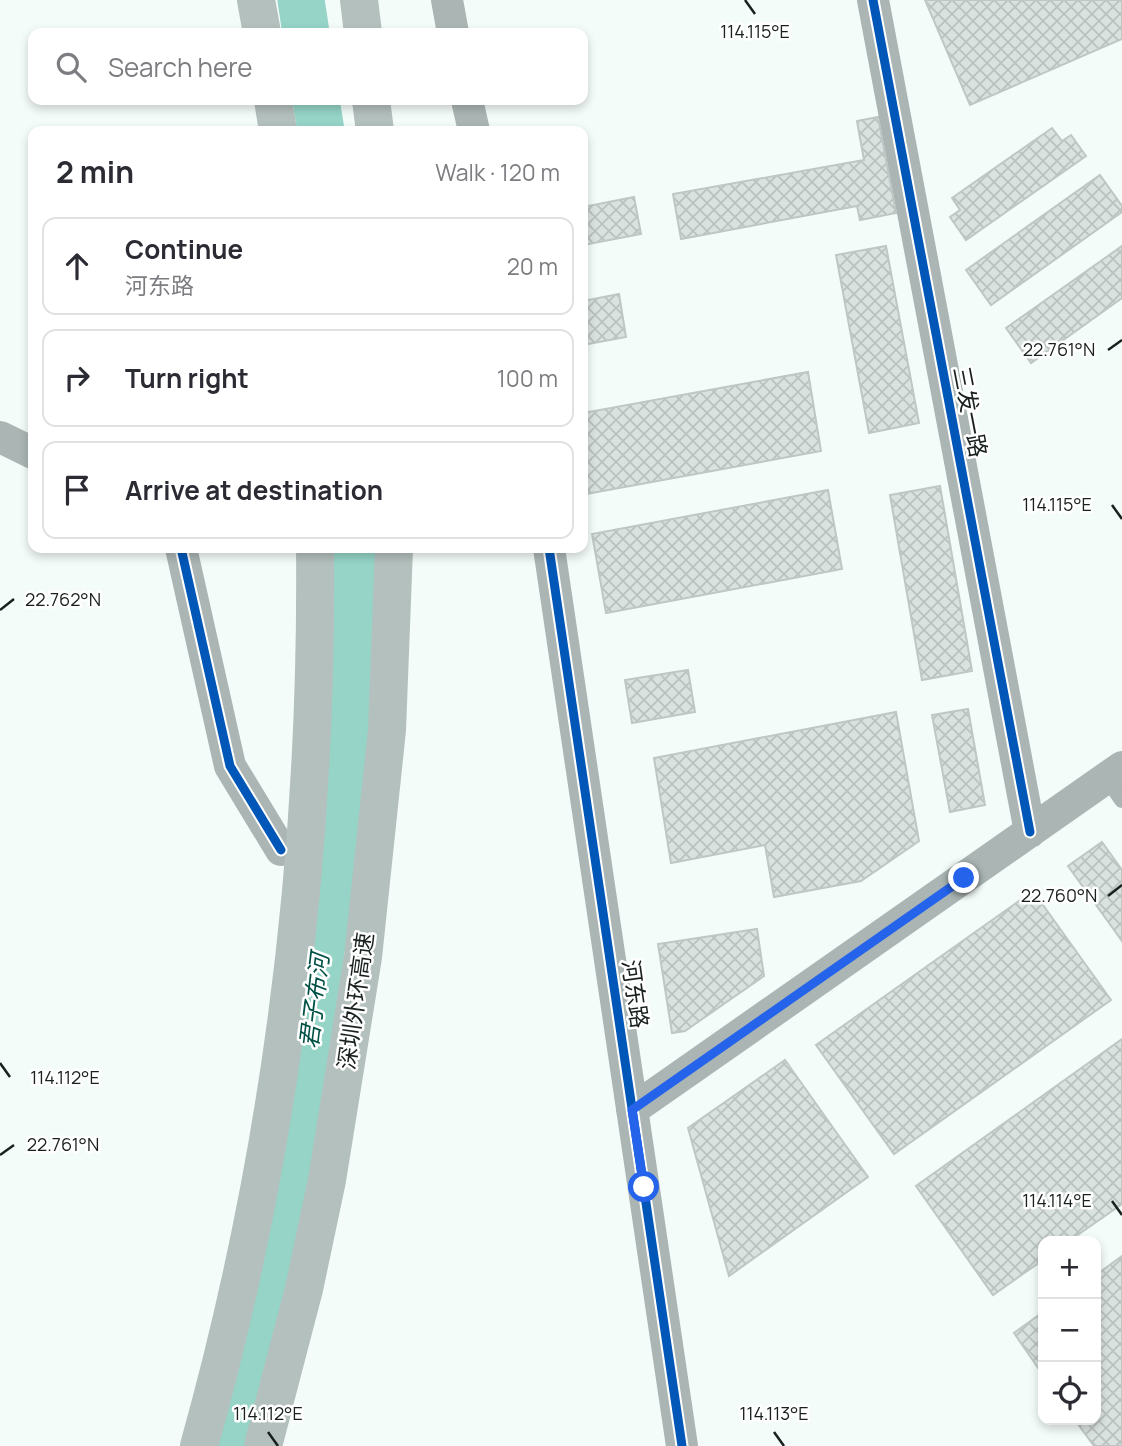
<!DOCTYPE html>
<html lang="en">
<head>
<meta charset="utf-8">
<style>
	body { margin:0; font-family:Manrope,"Noto Sans SC",sans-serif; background:#f7f7f7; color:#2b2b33 }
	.controls { position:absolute; right:21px; bottom:21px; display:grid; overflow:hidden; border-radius:14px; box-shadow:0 4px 10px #0003 }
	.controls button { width:63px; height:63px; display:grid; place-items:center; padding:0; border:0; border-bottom:2px solid #e1e1e2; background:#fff; color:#2b2b33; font:35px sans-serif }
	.stop { position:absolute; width:21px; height:21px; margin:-16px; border:5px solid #2563eb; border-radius:50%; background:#fff }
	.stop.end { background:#2563eb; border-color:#fff; box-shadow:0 2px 7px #0008 }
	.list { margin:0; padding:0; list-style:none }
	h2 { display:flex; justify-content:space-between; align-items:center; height:91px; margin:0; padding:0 28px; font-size:30px }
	h2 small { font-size:23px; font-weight:400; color:#7c7c81 }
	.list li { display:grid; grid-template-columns:46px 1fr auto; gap:21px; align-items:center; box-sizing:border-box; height:98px; margin:0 14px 14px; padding:0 14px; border:2px solid #e1e1e2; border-radius:14px }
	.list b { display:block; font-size:26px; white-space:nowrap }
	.list p { margin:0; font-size:23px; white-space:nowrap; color:#7c7c81 }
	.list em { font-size:23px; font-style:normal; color:#7c7c81 }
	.icon { flex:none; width:38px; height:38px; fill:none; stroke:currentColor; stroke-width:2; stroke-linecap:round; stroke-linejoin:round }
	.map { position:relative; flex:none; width:1122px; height:1446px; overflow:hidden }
	.search { position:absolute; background:#fff; box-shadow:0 4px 10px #0003; left:28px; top:28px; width:560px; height:77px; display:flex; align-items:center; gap:18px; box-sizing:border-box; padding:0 24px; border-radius:14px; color:#7c7c81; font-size:26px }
	.panel { position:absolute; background:#fff; box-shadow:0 4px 10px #0003; left:28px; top:126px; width:560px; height:427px; border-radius:14px }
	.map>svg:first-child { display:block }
</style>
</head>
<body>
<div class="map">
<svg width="1122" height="1446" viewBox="0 0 1122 1446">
	<defs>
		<pattern id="building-cross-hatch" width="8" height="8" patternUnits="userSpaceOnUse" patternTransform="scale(1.75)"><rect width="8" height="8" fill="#dae2e0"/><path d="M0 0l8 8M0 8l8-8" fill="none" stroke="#bac2c0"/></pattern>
	</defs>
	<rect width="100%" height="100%" fill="#f4fcfa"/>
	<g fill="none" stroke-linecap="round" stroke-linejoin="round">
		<!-- river -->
		<path stroke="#95d4c7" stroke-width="47" d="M301,0L306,33
			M316,100L321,131
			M225,1446L292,1187L354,687V548"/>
	</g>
	<!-- building -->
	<path fill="url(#building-cross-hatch)" stroke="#bfc7c5" stroke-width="2" d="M925,0H1122V39L970,105Z
		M878,117L896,213L860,220L857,206L681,239L673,194L864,160L857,121Z
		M1052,128L1062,141L1071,135L1086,156L966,240L950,217L960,210L952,198Z
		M1100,175L1122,206V212L991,305L966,270Z
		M634,197L641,234L583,245V207Z
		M886,246L919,423L869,433L836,255Z
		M1122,246V298L1031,363L1006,328Z
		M619,294L626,337L583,345V301Z
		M808,372L821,451L586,494L583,477V413Z
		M940,486L972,671L922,680L890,495Z
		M828,490L842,569L606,613L592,534Z
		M688,670L695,712L632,723L625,680Z
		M968,709L985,805L950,812L932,715Z
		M896,712L919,841L861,881L774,897L765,845L671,863L654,758Z
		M1102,842L1122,870V941L1068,866Z
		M1033,891L1111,1000L894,1154L816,1045Z
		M757,929L764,976L685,1031L672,1033L658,944Z
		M1122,1039V1204L1069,1241H1043V1260L993,1295L916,1186Z
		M785,1060L868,1177L729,1276L688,1128Z
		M1122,1256V1446H1094L1075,1420H1096V1275Z
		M1043,1312V1375L1014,1333Z"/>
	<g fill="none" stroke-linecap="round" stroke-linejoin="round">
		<!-- service -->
		<path stroke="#abb6b4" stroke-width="16" d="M1107,778L1122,800"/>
		<!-- minor -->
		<path stroke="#abb6b4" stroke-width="32" d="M447,0L453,33
			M873,0L1030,832
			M467,100L474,131
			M0,437L33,453
			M181,548L230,766L281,850
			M549,548L682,1446
			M632,1110L1122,767"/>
		<!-- motorway -->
		<path stroke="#b4c0bd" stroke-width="38" d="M256,0L262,33
			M359,0L363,33
			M273,100L278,131
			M371,100L375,131
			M199,1446C281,1153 318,851 315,548
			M263,1446L304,1289L327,1180L363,957L387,730L394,548"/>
		<!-- cycleway casing -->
		<g stroke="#fff" stroke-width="13">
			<path id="cycleway" d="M873,0L1030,832
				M181,548L230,766L281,850
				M549,548L682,1446"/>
		</g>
		<!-- cycleway -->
		<use href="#cycleway" stroke="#0057b8" stroke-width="9"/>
	</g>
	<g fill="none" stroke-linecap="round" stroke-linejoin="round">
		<!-- route -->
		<path stroke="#2563eb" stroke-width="9" d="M644,1187L632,1110L964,878"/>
	</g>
	<!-- ticks -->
	<path fill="none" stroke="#19211f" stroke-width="2.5" d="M745,0L755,14M1108,350L1122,340M1112,505L1122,519M0,610L14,599M1108,896L1122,885M0,1063L10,1077M0,1155L14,1145M1112,1201L1122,1215M268,1432L278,1446M774,1432L784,1446"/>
	<g text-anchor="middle" stroke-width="5" stroke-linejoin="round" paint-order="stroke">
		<!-- street labels -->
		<g font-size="23" fill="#19211f" stroke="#fff">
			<text transform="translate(970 412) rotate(79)" y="8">三发一路</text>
			<text transform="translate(635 994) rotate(82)" y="8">河东路</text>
			<text transform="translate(356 1001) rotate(-82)" y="8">深圳外环高速</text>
		</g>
		<!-- water labels -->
		<g font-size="24" font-style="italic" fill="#005145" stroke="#fff">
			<text transform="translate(315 1001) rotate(-83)" y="8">君子布河</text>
		</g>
	</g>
	<g font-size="18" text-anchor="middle" fill="#19211f" stroke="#fff" stroke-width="5" stroke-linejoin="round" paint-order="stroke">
		<text x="755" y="38">114.115°E</text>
		<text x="1059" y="356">22.761°N</text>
		<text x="1057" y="511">114.115°E</text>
		<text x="63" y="606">22.762°N</text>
		<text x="1059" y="902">22.760°N</text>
		<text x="65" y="1084">114.112°E</text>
		<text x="63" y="1151">22.761°N</text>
		<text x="1057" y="1207">114.114°E</text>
		<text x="268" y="1420">114.112°E</text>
		<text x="774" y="1420">114.113°E</text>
	</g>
</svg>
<div class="controls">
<button>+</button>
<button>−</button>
<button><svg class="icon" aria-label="locate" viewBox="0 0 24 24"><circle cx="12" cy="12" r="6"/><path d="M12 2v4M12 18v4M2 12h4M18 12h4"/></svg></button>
</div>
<div class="stop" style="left:644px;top:1187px"></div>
<div class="stop end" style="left:964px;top:878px"></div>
<div class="search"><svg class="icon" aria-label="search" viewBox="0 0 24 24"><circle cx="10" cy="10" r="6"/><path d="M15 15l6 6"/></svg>Search here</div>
<section class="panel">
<h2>2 min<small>Walk · 120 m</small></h2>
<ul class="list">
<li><svg class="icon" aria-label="ahead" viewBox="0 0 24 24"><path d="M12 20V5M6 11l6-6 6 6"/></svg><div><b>Continue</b><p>河东路</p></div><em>20 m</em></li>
<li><svg class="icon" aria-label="right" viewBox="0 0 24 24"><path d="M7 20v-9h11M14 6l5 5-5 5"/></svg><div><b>Turn right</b></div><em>100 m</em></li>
<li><svg class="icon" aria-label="arrive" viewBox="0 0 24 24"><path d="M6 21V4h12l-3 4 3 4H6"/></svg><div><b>Arrive at destination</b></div></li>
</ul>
</section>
</div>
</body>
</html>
